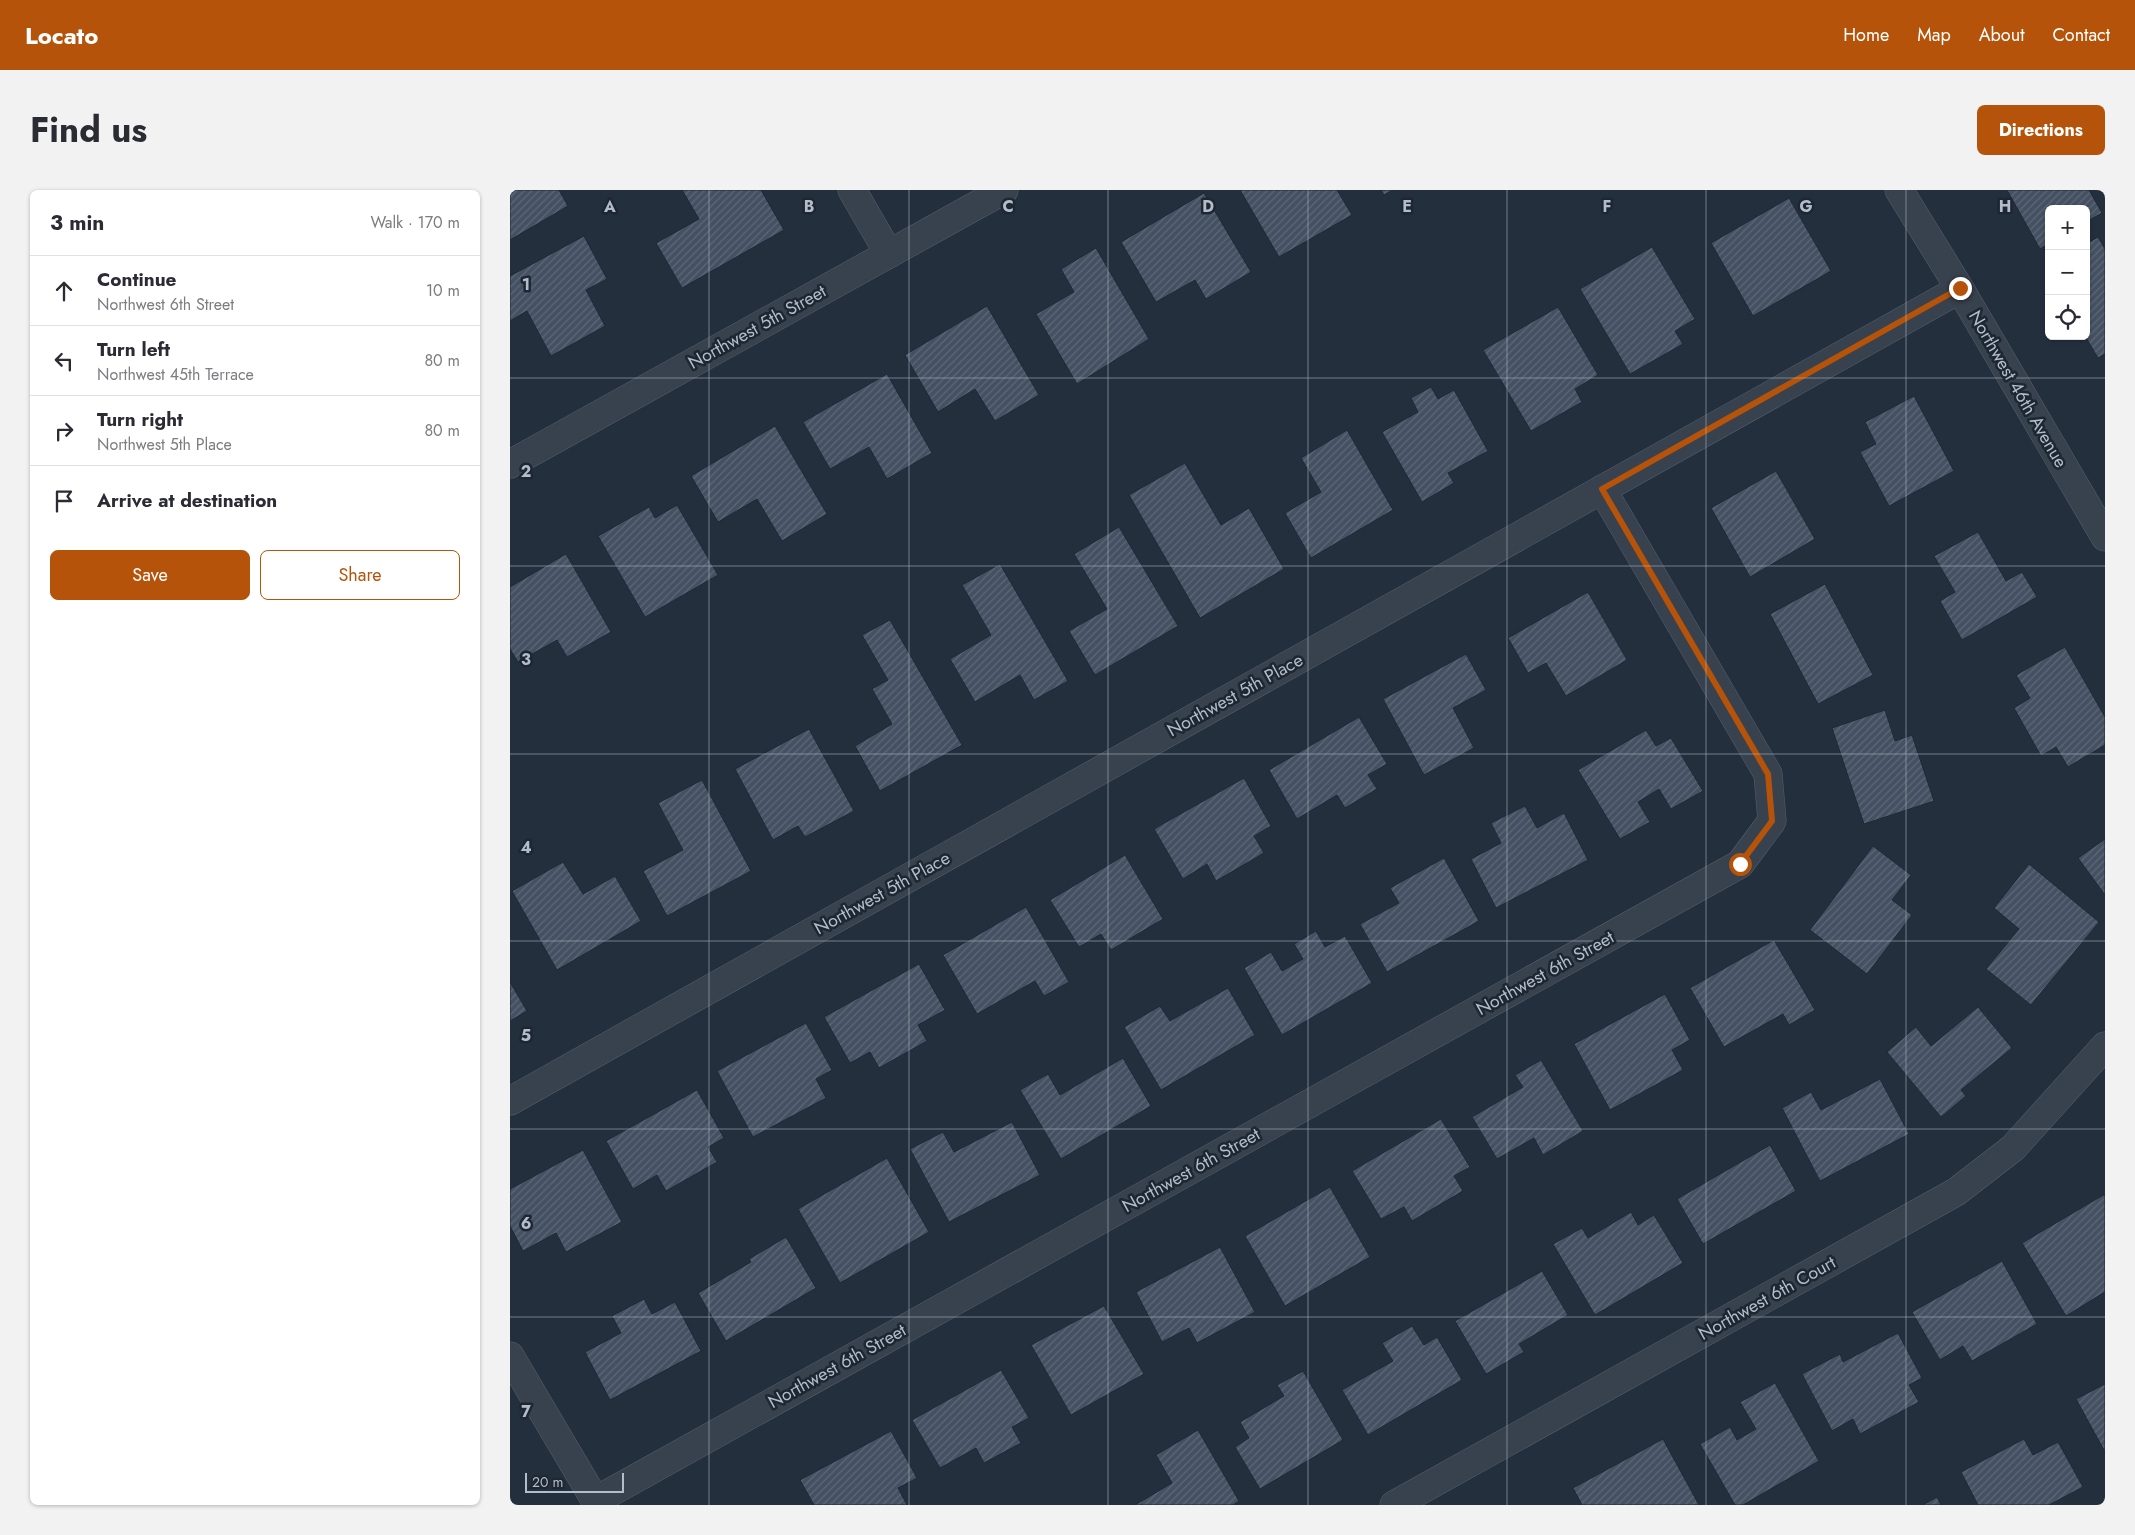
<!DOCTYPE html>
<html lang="en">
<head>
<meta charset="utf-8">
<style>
	body { margin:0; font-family:Jost,sans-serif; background:#f2f2f3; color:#2b2b33 }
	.controls { position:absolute; right:15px; top:15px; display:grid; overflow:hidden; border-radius:8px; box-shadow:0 1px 4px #0004 }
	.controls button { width:45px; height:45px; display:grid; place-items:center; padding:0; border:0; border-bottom:1px solid #e1e1e2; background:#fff; color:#2b2b33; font:25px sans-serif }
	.scale { position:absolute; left:15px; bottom:12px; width:99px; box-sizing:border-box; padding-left:5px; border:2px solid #b4bcc9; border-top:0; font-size:14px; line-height:18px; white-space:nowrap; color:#b4bcc9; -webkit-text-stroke:4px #1d2633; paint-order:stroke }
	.stop { position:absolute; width:15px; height:15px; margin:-11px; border:4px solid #b45309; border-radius:50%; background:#fff }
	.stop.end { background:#b45309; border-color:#fff; box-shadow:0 1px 5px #0008 }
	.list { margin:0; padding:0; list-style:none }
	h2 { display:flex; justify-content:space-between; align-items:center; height:65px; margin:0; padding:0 20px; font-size:21px }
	h2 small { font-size:16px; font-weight:400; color:#7c7c81 }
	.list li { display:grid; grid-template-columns:32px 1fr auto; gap:15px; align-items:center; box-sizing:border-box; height:70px; padding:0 20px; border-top:1px solid #e1e1e2 }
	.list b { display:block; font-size:19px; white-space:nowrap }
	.list p { margin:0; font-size:16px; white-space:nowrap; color:#7c7c81 }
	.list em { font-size:16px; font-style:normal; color:#7c7c81 }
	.actions { display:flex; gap:10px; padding:15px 20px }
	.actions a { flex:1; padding:11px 0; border:1px solid #b45309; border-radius:8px; text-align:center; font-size:18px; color:#b45309 }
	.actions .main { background:#b45309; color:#fff }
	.icon { flex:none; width:28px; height:28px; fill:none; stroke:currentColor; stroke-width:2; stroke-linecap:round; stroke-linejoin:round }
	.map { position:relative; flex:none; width:1595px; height:1315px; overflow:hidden; border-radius:8px }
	header { display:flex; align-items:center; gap:30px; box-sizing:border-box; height:70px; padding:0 25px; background:#b45309; color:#fff }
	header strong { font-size:24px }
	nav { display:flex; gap:28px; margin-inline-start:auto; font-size:18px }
	.intro { display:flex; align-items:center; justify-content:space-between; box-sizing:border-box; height:120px; padding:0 30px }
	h1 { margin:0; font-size:35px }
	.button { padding:12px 22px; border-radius:8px; background:#b45309; color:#fff; font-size:18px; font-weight:700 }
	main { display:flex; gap:30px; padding:0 30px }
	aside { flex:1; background:#fff; border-radius:8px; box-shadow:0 1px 4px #0004 }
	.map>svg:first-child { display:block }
</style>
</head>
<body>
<header>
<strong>Locato</strong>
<nav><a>Home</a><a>Map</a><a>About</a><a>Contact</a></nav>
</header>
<div class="intro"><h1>Find us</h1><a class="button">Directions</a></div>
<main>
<aside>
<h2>3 min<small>Walk · 170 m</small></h2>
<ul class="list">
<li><svg class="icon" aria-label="ahead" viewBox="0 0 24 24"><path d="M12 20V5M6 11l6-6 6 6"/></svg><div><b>Continue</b><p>Northwest 6th Street</p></div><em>10 m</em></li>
<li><svg class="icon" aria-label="left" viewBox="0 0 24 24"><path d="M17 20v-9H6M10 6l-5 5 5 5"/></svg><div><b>Turn left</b><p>Northwest 45th Terrace</p></div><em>80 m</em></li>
<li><svg class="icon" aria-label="right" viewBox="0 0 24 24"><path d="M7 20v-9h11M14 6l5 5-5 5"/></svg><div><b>Turn right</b><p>Northwest 5th Place</p></div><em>80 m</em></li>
<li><svg class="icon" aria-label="arrive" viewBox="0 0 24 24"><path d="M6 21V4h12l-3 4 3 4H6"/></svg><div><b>Arrive at destination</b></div></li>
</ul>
<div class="actions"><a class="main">Save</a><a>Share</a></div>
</aside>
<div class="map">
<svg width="1595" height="1315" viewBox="0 0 1595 1315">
	<defs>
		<pattern id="building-hatch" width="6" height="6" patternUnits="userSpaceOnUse" patternTransform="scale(1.25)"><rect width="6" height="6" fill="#455162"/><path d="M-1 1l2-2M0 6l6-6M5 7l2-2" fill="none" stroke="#5d6877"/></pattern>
	</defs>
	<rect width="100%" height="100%" fill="#242f3e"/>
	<!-- building -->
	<path fill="url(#building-hatch)" stroke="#1f2835" d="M0,0H49L58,16L0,50Z
		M172,0H251L274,40L172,98L146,53L189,29Z
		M730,0H827L842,25L769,67Z
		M871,0H883L874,5Z
		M1497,0H1579L1592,23L1576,32V19H1539V53L1530,59Z
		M694,3L741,82L696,109L685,90L646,112L611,52Z
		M1279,8L1321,81L1243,126L1201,53Z
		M74,46L97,89L76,100L95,136L41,166L17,121L0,131V86Z
		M1588,47L1595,59V164L1588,168L1575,146L1576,54Z
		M1142,57L1185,129L1165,141L1173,154L1120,184L1070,99Z
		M586,58L639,149L567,194L526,124L564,102L551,79Z
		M477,116L529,205L485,231L465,199L428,222L395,165Z
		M1048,117L1088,185L1065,199L1072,212L1021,241L973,160Z
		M377,184L422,263L377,289L359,257L320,279L293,232Z
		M921,197L928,209L944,200L978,261L938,283L944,293L912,312L872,242L908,222L901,208Z
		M1404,206L1444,281L1379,316L1350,262L1366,254L1355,232Z
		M265,236L317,324L272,351L247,309L208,332L181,286Z
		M837,240L883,320L801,368L775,323L811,302L791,268Z
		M675,273L711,335L739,318L774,379L690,428L619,305Z
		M1266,281L1305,349L1240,387L1201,318Z
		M167,315L208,385L135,427L88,346L139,317L145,328Z
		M609,337L668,436L585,485L559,441L597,419L564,364Z
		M1468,342L1496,391L1512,382L1527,407L1452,450L1430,411L1445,402L1424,366Z
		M56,364L101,442L57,467L47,450L8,472L0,459V397Z
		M490,374L558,491L524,510L510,485L465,512L440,469L481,445L452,395Z
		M1315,394L1363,485L1308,514L1260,424Z
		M1078,402L1117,470L1056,506L1036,473L1018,483L998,448Z
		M380,430L452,555L370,601L345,556L382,534L362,499L378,490L352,445Z
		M1555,457L1595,527V555L1558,577L1546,557L1531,566L1504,518L1520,508L1506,485Z
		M956,464L976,500L943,518L964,558L914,585L873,509Z
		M1375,520L1385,551L1402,545L1424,611L1354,634L1322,538Z
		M849,527L877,574L858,585L867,599L835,618L827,605L787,629L759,580Z
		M299,539L344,621L295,647L288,636L263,650L225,579Z
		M1136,540L1146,556L1161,548L1193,601L1161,619L1149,599L1128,612L1140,632L1110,649L1068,580Z
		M734,588L761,636L744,646L754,663L706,691L697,674L673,689L644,639Z
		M192,590L241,681L157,726L133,681L173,660L148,613Z
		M1015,616L1027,638L1054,623L1078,670L986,718L961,669L991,653L981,633Z
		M1595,649V705L1568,668Z
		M1363,656L1401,685L1382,710L1402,725L1357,784L1300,740Z
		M615,665L653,729L601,760L591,744L569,757L540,710Z
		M934,668L969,731L877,782L850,734L889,713L880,698Z
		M53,672L73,704L105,686L131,731L47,780L2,701Z
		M1519,674L1589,732L1521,815L1476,779L1509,739L1484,718Z
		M516,717L559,792L534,806L525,791L467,824L433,765Z
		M806,741L815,757L835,746L862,793L772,845L734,778L761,762L772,781L793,769L784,754Z
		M1264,750L1305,820L1279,835L1273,824L1214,857L1180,798Z
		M409,774L435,820L408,835L417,851L369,878L360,862L340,873L314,827Z
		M0,792L17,821L0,831Z
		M718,798L745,845L651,900L614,837L650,816L660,831Z
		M1155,804L1180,850L1162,860L1173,880L1100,920L1064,854Z
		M1468,817L1502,858L1451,900L1456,906L1431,927L1377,862L1406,837L1421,856Z
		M296,833L322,880L306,889L316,908L243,947L207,881Z
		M613,868L641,916L551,969L510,900L538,884L550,905Z
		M1031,870L1073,941L1033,965L1024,948L987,969L962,927L1013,897L1005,885Z
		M1370,889L1399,944L1310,991L1272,918L1301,902L1311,920Z
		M187,900L214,948L198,957L207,972L156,1001L147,985L123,999L96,951Z
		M931,929L960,977L944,986L953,1001L902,1031L894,1017L871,1029L842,981Z
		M502,932L530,985L439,1032L400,959L433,942L444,962Z
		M1260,955L1286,1001L1193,1054L1167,1009Z
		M73,960L112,1032L56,1062L46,1043L13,1061L0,1036V999Z
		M377,968L419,1042L330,1093L288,1019Z
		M820,997L860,1067L775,1116L735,1046Z
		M1595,1004V1102L1556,1126L1512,1053Z
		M1121,1022L1128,1035L1144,1025L1173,1073L1085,1125L1043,1054L1072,1038L1078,1048Z
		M276,1047L306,1098L216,1151L188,1103L241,1072L239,1069Z
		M710,1057L745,1122L687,1153L679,1138L652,1152L626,1102Z
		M1492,1071L1527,1134L1462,1171L1453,1156L1430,1170L1402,1122Z
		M1032,1081L1058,1125L1009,1154L1014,1162L976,1184L945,1131Z
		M134,1109L142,1124L165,1112L191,1161L100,1210L75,1162L111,1143L102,1126Z
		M594,1116L634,1184L561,1225L521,1155Z
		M902,1136L914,1155L927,1147L952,1190L858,1245L832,1200L883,1171L872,1153Z
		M1388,1143L1412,1188L1399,1195L1409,1212L1350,1244L1343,1229L1322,1241L1292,1184L1330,1164L1333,1172Z
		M491,1180L519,1228L502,1237L511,1253L474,1273L466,1258L430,1278L402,1230Z
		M793,1181L833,1250L750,1299L725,1257L739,1248L730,1232L774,1206L767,1195Z
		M1265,1193L1309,1271L1233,1315H1225L1190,1254L1220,1237L1227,1250L1246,1239L1230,1212Z
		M1595,1194V1262L1566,1209Z
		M688,1240L729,1311L723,1315H625L662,1293L646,1265Z
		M381,1241L407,1288L388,1298L397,1315H304L290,1290Z
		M1153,1249L1189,1315H1072L1063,1298Z
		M1514,1249L1523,1265L1548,1252L1573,1297L1539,1315H1468L1451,1282Z
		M1427,1307L1431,1315H1413Z"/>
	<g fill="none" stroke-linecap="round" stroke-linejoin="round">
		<!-- minor casing -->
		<g stroke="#565f6c" stroke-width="29">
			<path id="minor" d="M342,0L379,64
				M0,911L1450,99
				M0,1166L88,1315
				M85,1311L1230,674L1262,631L1258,584L1092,299
				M884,1315L1446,1002L1503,958L1595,856"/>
		</g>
		<!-- tertiary casing -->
		<g stroke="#565f6c" stroke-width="29">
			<path id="tertiary" d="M1389,0L1450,99L1595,347
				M0,274L494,0"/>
		</g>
		<!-- minor -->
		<use href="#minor" stroke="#38414e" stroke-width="28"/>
		<!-- tertiary -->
		<use href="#tertiary" stroke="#38414e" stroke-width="28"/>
	</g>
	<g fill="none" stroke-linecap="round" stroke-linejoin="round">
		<!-- route -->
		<path stroke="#b45309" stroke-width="6" d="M1230,674L1262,631L1258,584L1092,299L1450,98"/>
	</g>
	<!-- grid -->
	<path fill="none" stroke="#b4bcc9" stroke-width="1" stroke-opacity="0.55" d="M199,0V1315M399,0V1315M598,0V1315M798,0V1315M997,0V1315M1196,0V1315M1396,0V1315M0,188H1595M0,376H1595M0,564H1595M0,751H1595M0,939H1595M0,1127H1595"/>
	<g text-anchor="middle" stroke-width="5" stroke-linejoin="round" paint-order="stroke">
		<!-- street labels -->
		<g font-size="18" fill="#b4bcc9" stroke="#1d2633">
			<text transform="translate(247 137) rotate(-29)" y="6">Northwest 5th Street</text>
			<text transform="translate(1508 199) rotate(60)" y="6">Northwest 46th Avenue</text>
			<text transform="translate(725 505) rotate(-29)" y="6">Northwest 5th Place</text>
			<text transform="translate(372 703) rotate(-29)" y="6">Northwest 5th Place</text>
			<text transform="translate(1035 783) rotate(-29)" y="6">Northwest 6th Street</text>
			<text transform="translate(681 980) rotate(-29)" y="6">Northwest 6th Street</text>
			<text transform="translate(1257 1108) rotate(-29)" y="6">Northwest 6th Court</text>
			<text transform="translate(327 1176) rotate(-29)" y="6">Northwest 6th Street</text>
		</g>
	</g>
	<g font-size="16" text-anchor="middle" font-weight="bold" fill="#b4bcc9" stroke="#1d2633" stroke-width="5" stroke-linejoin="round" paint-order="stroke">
		<text x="100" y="22">A</text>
		<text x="299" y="22">B</text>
		<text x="498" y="22">C</text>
		<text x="698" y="22">D</text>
		<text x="897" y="22">E</text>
		<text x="1097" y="22">F</text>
		<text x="1296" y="22">G</text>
		<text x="1495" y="22">H</text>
		<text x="16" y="100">1</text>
		<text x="16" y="287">2</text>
		<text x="16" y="475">3</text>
		<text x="16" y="663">4</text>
		<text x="16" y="851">5</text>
		<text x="16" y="1039">6</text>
		<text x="16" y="1227">7</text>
	</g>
</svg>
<div class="controls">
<button>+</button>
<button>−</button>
<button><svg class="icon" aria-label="locate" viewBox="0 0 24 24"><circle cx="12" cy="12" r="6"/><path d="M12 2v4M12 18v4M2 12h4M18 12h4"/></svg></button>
</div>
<div class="scale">20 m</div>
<div class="stop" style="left:1230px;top:674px"></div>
<div class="stop end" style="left:1450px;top:98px"></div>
</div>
</main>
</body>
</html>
